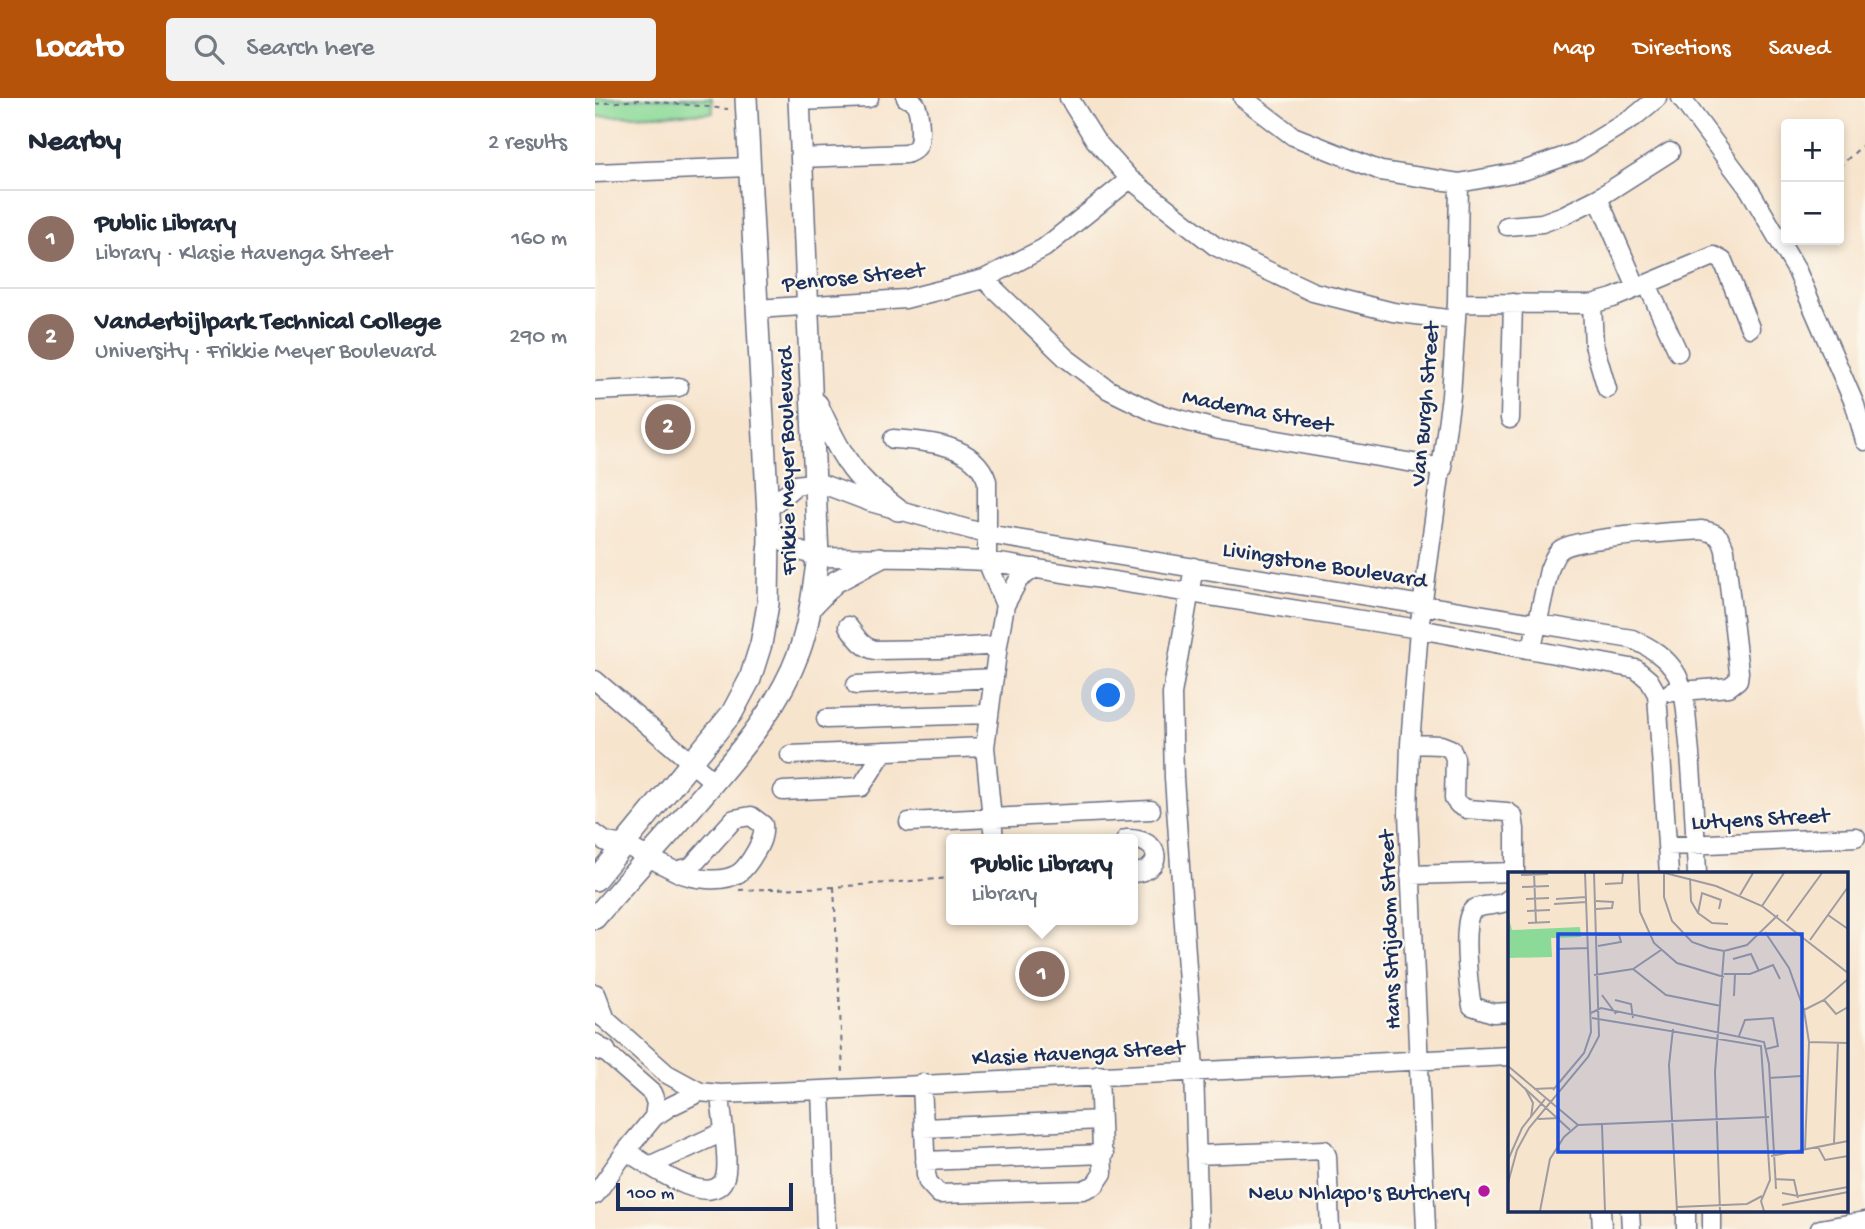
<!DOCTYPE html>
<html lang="en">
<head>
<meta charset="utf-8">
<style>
	body { margin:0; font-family:"Gochi Hand",sans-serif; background:#f2f2f3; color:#1f2937 }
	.controls { position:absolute; right:21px; top:21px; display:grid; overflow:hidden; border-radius:7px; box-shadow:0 4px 10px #0003 }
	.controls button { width:63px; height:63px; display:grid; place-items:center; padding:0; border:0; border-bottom:2px solid #e0e1e3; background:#fff; color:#1f2937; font:35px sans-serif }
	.scale { position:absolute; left:21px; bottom:18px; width:177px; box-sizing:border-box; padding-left:7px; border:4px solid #1b2f5e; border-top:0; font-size:19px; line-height:24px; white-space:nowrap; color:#1b2f5e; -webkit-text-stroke:5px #fbf7ec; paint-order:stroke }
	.you { position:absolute; left:514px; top:598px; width:24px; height:24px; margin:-18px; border:5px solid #fff; border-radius:50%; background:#1a73e8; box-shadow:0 0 0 10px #1a73e833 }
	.badge { display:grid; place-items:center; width:46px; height:46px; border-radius:50%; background:#b45309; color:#fff; font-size:23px; font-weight:700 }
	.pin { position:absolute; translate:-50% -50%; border:4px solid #fff; box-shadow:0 2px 7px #0006 }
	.popup { position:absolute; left:351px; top:736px; width:192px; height:91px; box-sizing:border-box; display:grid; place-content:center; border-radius:7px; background:#fff; filter:drop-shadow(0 2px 5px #0005); font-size:23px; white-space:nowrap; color:#747a83 }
	.popup b { font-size:26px; color:#1f2937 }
	.popup::after { content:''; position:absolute; left:50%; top:100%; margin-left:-14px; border:14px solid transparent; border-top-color:#fff }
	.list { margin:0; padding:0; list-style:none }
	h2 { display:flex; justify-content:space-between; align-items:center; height:91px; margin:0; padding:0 28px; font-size:30px }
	h2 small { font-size:23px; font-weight:400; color:#747a83 }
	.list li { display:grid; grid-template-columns:46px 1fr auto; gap:21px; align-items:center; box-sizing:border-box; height:98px; padding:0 28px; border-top:2px solid #e0e1e3 }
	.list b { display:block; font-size:26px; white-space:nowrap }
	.list p { margin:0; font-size:23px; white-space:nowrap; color:#747a83 }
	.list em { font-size:23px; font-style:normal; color:#747a83 }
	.icon { flex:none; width:38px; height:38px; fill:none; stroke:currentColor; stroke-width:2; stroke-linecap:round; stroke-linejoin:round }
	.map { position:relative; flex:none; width:1270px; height:1131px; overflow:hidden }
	header { display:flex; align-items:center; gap:42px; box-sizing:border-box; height:98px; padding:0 35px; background:#b45309; color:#fff }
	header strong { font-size:33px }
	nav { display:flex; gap:38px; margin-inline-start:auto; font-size:24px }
	.search { width:490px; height:63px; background:#f2f2f3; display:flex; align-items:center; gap:18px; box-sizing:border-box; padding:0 24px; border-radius:7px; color:#747a83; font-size:26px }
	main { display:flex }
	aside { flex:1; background:#fff }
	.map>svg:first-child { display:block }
</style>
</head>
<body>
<header>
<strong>Locato</strong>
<div class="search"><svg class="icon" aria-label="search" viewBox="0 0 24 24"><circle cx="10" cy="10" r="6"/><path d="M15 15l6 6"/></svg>Search here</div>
<nav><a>Map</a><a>Directions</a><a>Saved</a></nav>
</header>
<main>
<aside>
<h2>Nearby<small>2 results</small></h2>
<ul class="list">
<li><span class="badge" style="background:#8d6e63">1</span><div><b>Public Library</b><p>Library · Klasie Havenga Street</p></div><em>160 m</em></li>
<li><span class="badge" style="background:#8d6e63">2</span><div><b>Vanderbijlpark Technical College</b><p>University · Frikkie Meyer Boulevard</p></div><em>290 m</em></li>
</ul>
</aside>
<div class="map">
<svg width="1270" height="1131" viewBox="0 0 1270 1131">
	<rect width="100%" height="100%" fill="#fbf7ec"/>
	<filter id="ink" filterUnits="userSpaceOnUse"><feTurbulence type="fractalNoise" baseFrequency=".0143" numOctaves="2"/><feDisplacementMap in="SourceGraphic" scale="14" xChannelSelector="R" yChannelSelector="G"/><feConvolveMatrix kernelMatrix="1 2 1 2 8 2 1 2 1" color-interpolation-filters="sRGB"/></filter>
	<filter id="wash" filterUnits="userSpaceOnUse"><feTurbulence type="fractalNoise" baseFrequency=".00686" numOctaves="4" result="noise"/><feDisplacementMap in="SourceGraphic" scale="28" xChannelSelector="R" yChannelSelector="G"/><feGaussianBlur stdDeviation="1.57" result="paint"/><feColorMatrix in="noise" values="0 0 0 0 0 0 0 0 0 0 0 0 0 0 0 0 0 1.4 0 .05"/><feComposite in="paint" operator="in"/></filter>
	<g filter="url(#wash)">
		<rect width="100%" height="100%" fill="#f7e4cd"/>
		<!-- green -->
		<path fill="#8cda98" stroke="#54847b" stroke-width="2" d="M0,0H117L118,15L0,19Z"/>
	</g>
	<g filter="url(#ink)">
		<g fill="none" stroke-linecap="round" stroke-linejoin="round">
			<!-- minor casing -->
			<g stroke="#686e85" stroke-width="21">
				<path id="minor" d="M474,0L500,42L535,81L620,148L718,194L798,214L860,222
					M648,0L698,38L786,73L864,85L928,73L982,54L1039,19L1062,0
					M1086,0L1154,91L1202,173L1260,307L1270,343
					M204,3L274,0
					M206,60L311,56C316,54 319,53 322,49C327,42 325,15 321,7C318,2 316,2 311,0
					M0,75L154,69
					M1003,100L1075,54
					M912,128L947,125L969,117L1003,100L1042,190
					M389,181L471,260L514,292L561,315L624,332L848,370
					M1052,186L1083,254
					M862,205L997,206L1018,200L1119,158L1128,163L1155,230
					M997,206L999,247L1012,291
					M162,211L310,201L389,181L449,150L535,81
					M0,293L84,289
					M915,321L918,205
					M298,341C331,343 380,346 392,383V463L410,507
					M173,411L201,387L222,384L275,404L391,436L1037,541C1055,549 1072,559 1082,577C1091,595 1091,616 1093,635C1098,682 1100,729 1102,776
					M174,435L202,452L223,459L319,460L392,463L824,531L1041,571L1054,582L1062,596L1074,776
					M599,469L577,596L579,680L599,972L604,1131
					M253,528C261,538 266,549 280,552L345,551L403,547
					M937,550L954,472C957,465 959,457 965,452C980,439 1081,434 1106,432C1121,434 1126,438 1130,452L1144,574L1143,582L1134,589L1076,594
					M0,582L119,684
					M261,587L399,580
					M231,621L393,616
					M815,646L846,647L856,651L860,660L859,701L864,707L872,711L912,714L918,718L920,731V774
					M195,657L390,649
					M188,693L266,689L289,653
					M314,724L556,712
					M0,736L11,744L30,747L80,773L96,769L139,721L156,718L168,727C169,737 166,744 161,753C157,760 151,770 144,775C127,786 97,781 80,773
					M399,741L390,649L403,547L410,507L424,481L440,470
					M531,741C568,740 570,773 538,775
					M1072,748L1261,739
					M815,777L920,774V776
					M915,800C903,811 892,804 879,811C865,818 874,892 877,908L898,915L915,914
					M0,912L72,976L105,994
					M0,945L57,995L61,1005L59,1019
					M327,985L331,1076L333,1084L344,1096L488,1092L500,1087L508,1075L504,977
					M226,992L231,1131
					M329,1030L506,1022
					M31,1053C49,1064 118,1115 130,1079C135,1063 126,1015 125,996
					M601,1057L729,1052L732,1058L735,1131
					M330,1063L509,1056
					M54,1068L128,1034
					M0,1097L31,1053L59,1019L76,1008L105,994L125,996L226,992L915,958
					M1006,1112L1007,1131
					M1035,1112L1036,1131
					M1091,1112V1131
					M1117,1112V1131
					M831,1131L813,716L815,646L824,531L856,298L862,205L864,85
					M1225,1131L1270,1123"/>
			</g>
			<!-- major casing -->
			<g stroke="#686e85" stroke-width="24">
				<path id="major" d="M222,306C235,334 249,365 272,387C282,396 293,404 303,412
					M215,510L240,484L285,460
					M0,782L137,615L155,581L166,546L173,506L174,435L151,0
					M0,820C37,776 76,735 113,691C149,649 185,606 204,554C215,524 218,491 223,459L204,0
					M0,897L8,918
					M0,950L10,953"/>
			</g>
			<!-- path -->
			<path stroke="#686e85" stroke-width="2" stroke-dasharray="5 5" stroke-linecap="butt" d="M0,6L44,2L133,11
				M1244,69L1270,45
				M239,789L248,975
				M144,792L239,789L356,780"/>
			<!-- minor -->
			<use href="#minor" stroke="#fff" stroke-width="18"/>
			<!-- major -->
			<use href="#major" stroke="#fff" stroke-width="21"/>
		</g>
	</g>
	<!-- markers -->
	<circle fill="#b5179e" stroke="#fbf7ec" stroke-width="2.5" cx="889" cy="1093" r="7"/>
	<g text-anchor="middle" stroke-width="5" stroke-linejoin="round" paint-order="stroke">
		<!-- street labels -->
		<g font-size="23" fill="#1b2f5e" stroke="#fbf7ec">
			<text transform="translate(258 177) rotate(-6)" y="8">Penrose Street</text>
			<text transform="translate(828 306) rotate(-85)" y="8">Van Burgh Street</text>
			<text transform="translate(663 311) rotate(11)" y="8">Maderna Street</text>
			<text transform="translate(190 363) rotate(-91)" y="8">Frikkie Meyer Boulevard</text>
			<text transform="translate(730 465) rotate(9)" y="8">Livingstone Boulevard</text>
			<text transform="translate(1165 719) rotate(-3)" y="8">Lutyens Street</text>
			<text transform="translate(793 832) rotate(-92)" y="8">Hans Strijdom Street</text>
			<text transform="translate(483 953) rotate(-3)" y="8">Klasie Havenga Street</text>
		</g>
		<!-- poi labels -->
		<g font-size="23" fill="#1b2f5e" stroke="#fbf7ec" text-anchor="end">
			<text x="875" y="1101">New Nhlapo's Butchery</text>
		</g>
	</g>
	<!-- overview -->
	<g transform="translate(913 774)">
		<rect width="340" height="340" fill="#f7e4cd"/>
		<path d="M0,43L4,58L72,55L73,65L43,66L44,85L0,86Z" fill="#8cda98"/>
		<path fill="none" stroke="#9f9ca1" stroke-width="2" d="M26,1L28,51M130,1L132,40L146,71L169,91L216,105M156,1V25L164,49L184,70L201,76L216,79L239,73L270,43M157,1L208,14L254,34L340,101M13,3L40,2M182,6L183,29L190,41L204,51L220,52M97,12L114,11L115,1M14,15L41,14M232,23L245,1M18,27L41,26M48,27L78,25M88,29L105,30L104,36L88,37M46,32L78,30M254,34L276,1M19,39L42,38M190,41L194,21L213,28L211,37M320,43L340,57M279,49L314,1M20,51L42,50M257,60L281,96L296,138L301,170L297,278M89,63H111L113,70L90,74M302,68L340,15M49,77L80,76M225,87L243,82L251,99M125,97L158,123L213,134M216,102H242L265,93L272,107M86,103L125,97L153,78M94,123L108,142M226,124L227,102M107,128L123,132L125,146M316,128L328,142L340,135M296,138L316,128L340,107M83,141L93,136L256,170L261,192L268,317M84,146L253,174L262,308L253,329L256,339M165,157L161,193L169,339M231,164L237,148L265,146L270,174L258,177M301,170L340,171M0,194L70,253M0,201L62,258M261,206L293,204M17,216L25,231L23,245M26,217L47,216M45,218L76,181L83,160L77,1M30,247L52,246M94,253L97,339M326,271L330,170M310,275L317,288L340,284M263,284L340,269M0,288L14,256L37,227M267,307L286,308L290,326M0,311L9,278L21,256L80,185L91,164L86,1M274,321L290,324L340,315M274,333L340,320M169,335L239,332L254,324M32,339L42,287L56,265L70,253L261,245M212,339L207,200L216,79"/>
		<path fill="#1d4ed8" fill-opacity="0.15" stroke="#1d4ed8" stroke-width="3.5" d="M50,62H294V280H50Z"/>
		<rect width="340" height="340" fill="none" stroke="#1b2f5e" stroke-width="3.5"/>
	</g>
</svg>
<div class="controls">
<button>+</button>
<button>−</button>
</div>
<div class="scale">100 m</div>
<div class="you"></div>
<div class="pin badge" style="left:447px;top:876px;background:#8d6e63">1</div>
<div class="popup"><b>Public Library</b>Library</div>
<div class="pin badge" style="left:73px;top:329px;background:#8d6e63">2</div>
</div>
</main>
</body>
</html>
